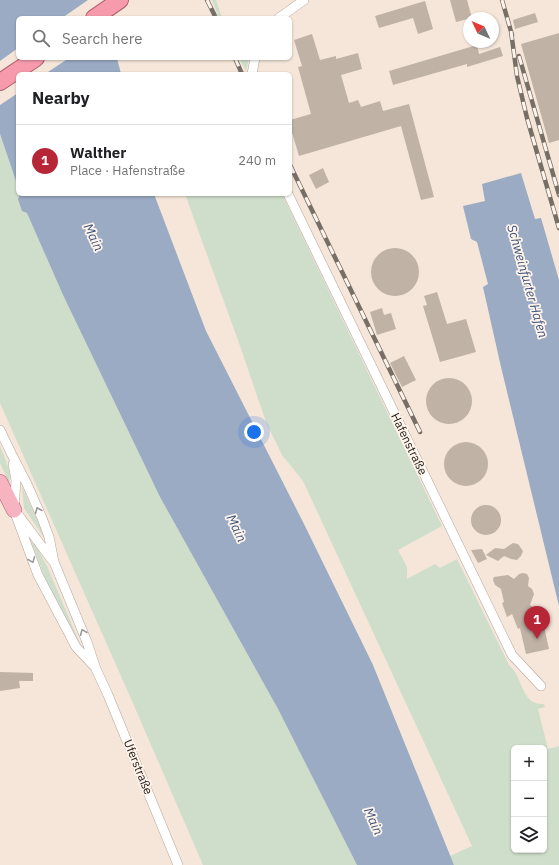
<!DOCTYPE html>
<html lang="en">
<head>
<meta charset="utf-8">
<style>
	body { margin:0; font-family:"IBM Plex Sans",sans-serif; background:#f2f2f2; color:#202124 }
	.controls { position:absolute; right:12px; bottom:12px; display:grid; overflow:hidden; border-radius:6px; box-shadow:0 1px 3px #0004 }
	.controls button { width:36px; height:36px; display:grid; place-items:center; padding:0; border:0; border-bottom:1px solid #e0e0e0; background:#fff; color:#202124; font:20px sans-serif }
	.compass { position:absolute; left:463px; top:12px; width:36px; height:36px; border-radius:50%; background:#fff; box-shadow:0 1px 3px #0004; rotate:314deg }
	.you { position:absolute; left:254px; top:432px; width:14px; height:14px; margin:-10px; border:3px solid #fff; border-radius:50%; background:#1a73e8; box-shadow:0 0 0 6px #1a73e833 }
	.badge { display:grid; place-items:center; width:26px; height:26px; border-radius:50%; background:#b72637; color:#fff; font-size:13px; font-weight:700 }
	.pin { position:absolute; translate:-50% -33px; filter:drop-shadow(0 1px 2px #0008) }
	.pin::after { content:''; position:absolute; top:21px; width:14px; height:12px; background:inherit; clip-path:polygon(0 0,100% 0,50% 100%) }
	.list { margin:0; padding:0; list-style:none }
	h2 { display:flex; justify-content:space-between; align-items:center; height:52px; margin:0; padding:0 16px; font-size:17px }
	h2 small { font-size:13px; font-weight:400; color:#757577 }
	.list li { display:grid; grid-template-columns:26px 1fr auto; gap:12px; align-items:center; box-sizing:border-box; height:72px; padding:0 16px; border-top:1px solid #e0e0e0 }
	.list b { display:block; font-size:15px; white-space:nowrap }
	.list p { margin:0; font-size:13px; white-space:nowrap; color:#757577 }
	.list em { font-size:13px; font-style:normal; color:#757577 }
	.icon { flex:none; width:22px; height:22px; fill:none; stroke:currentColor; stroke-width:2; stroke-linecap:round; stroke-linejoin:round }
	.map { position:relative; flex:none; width:559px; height:865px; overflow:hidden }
	.search { position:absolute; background:#fff; box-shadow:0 1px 3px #0004; left:16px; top:16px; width:276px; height:44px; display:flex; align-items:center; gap:10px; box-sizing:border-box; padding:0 14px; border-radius:6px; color:#757577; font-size:15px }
	.panel { position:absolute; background:#fff; box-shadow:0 1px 3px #0004; left:16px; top:72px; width:276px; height:124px; border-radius:6px }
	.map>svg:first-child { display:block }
</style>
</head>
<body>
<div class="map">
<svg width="559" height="865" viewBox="0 0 559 865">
	<rect width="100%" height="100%" fill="#f5e6d9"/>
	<!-- green -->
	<path fill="#cfdecb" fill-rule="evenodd" d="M212,0H216L222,18H219Z
		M239,58H249L246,71Z
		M0,134L18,187V194H20C19,199 22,209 27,212L63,295L160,497L278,709L357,865H203L132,701L0,403Z
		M185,194H282L442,526L398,550L407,567V579L435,564L440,568L457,559L509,665C523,676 521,706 544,704L545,707L538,709L548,749L559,746V865H454L450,856L472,846L303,481L282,455L266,422L239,343ZM514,748H544V850H514Z
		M0,446C4,457 12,471 9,483L0,463Z
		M22,487L45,537V539L24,508Z
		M31,541L36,546L47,566L81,646L45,578Z"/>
	<!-- water -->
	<path fill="#9babc3" d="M0,0H110L112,18H18V58H117L121,74H18V187L0,134Z
		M521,173L535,219L541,218L559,280V606L501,367L483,287L488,284L477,242L471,239L463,206L485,201L482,184Z
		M20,194H154L206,331L303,522L373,665L454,865H357L278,709L160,497L63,295L27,213L22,211L18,199Z"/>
	<!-- pier -->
	<path fill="#f5e6d9" d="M88,0H112L114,18H62Z
		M18,48V58H69L45,74H18V93L0,105V61Z"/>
	<!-- building -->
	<path fill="#c1b2a6" d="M450,0H467L472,18L456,22Z
		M425,1L433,29L418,34L413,18L379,28L375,16Z
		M535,13L538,22L515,29L513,20Z
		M559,33V140L549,143L521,44Z
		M312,34L320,60L336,56V59L358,53L362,69L341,75L349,103L358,100L361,107L380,101L383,111L409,104L434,197L421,200L401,126L299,156L290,126V120L311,114L298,67L302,66L294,40Z
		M477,45L479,54L500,47L503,56L467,67V64L393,85L389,71Z
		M323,168L329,182L316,189L309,175Z
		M371 272a24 24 0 1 1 48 0a24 24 0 1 1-48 0Z
		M437,292L447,324L466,319L476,352L440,362L423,306L427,305L424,296Z
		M382,308L384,315L391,313L396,329L377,335L370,312Z
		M404,356L416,380L402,387L390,363Z
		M426 401a23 23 0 1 1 46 0a23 23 0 1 1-46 0Z
		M444 464a22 22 0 1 1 44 0a22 22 0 1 1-44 0Z
		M471 520a15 15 0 1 1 30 0a15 15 0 1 1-30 0Z
		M513,543L518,544L523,551L521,556L517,560L511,559L504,556L498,561L486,555L495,548L504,549Z
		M482,549L487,559L478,563L471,550Z
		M523,573L527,574L529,578L528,586L532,589L534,594L530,605L538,612V624L543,622L549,649L526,654L520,628L518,629L512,614L507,617L502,603L504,602L501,589L495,585L493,580L494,577L508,575L514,579L519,574Z
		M0,672L33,673V681H19L20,688L0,691Z"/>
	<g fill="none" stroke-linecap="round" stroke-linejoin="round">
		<!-- minor casing -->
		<g stroke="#b4a69a" stroke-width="10">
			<path id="minor" d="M279,18L304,0
				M252,74L255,58
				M288,194L512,655L541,686
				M0,430L12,455L27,484L42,518L49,537L54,562L87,642L96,669L108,695L178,865
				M13,464L16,480L14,510L32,559L38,575L76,647L94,666
				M19,516L52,560"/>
		</g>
		<!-- primary casing -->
		<g stroke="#ac5f6d" stroke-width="16">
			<path id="primary" d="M0,482L14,510"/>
		</g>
		<!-- trunk casing -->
		<g stroke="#ac5f6d" stroke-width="18">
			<path id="trunk" d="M94,18L120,0
				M0,82L36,58"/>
		</g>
		<!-- minor -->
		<use href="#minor" stroke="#fff" stroke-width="9"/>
		<!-- primary -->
		<use href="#primary" stroke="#f8b3c1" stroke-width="15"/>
		<!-- trunk -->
		<use href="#trunk" stroke="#f69aac" stroke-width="16"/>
		<!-- rail casing -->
		<g stroke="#776e66" stroke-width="4.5">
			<path id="rail" d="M207,0L216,18
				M502,0L512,35
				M511,31L517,76L527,118L559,228
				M519,56L559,195
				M235,58L242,74
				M290,165L420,432"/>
		</g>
		<!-- rail -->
		<use href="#rail" stroke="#fef4ec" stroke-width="3" stroke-dasharray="9" stroke-linecap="butt"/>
	</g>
	<!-- one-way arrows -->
	<defs><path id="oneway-chevron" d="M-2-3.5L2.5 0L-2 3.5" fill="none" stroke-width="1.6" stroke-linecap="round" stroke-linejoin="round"/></defs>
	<g stroke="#9d9b99">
		<use href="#oneway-chevron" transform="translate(38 510) rotate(-113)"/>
		<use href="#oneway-chevron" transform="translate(32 560) rotate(68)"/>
		<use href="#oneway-chevron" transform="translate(83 632) rotate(-112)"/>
	</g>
	<g text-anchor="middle" stroke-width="3.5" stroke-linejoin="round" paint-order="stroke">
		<!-- street labels -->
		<g font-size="12" fill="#26211c" stroke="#fef4ec">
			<text transform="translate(409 444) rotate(64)" y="4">Hafenstraße</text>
			<text transform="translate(138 767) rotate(68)" y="4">Uferstraße</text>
		</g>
		<!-- water labels -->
		<g font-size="13" font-style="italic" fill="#3b547a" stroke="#fef4ec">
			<text transform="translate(94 237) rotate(64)" y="5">Main</text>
			<text transform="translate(528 281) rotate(74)" y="5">Schweinfurter Hafen</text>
			<text transform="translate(237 528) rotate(64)" y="5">Main</text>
			<text transform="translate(374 821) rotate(66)" y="5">Main</text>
		</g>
	</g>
</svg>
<div class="controls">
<button>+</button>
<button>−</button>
<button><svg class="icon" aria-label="layers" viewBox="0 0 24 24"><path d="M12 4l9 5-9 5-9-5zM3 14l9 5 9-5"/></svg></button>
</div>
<svg class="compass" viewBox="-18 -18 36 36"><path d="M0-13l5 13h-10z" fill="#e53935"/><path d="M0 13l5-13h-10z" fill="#757577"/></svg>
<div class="you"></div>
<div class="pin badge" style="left:537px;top:639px">1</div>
<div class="search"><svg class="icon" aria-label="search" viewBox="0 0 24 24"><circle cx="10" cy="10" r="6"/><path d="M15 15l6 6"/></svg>Search here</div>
<section class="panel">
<h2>Nearby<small></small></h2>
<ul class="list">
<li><span class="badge">1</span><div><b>Walther</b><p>Place · Hafenstraße</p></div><em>240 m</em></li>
</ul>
</section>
</div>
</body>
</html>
